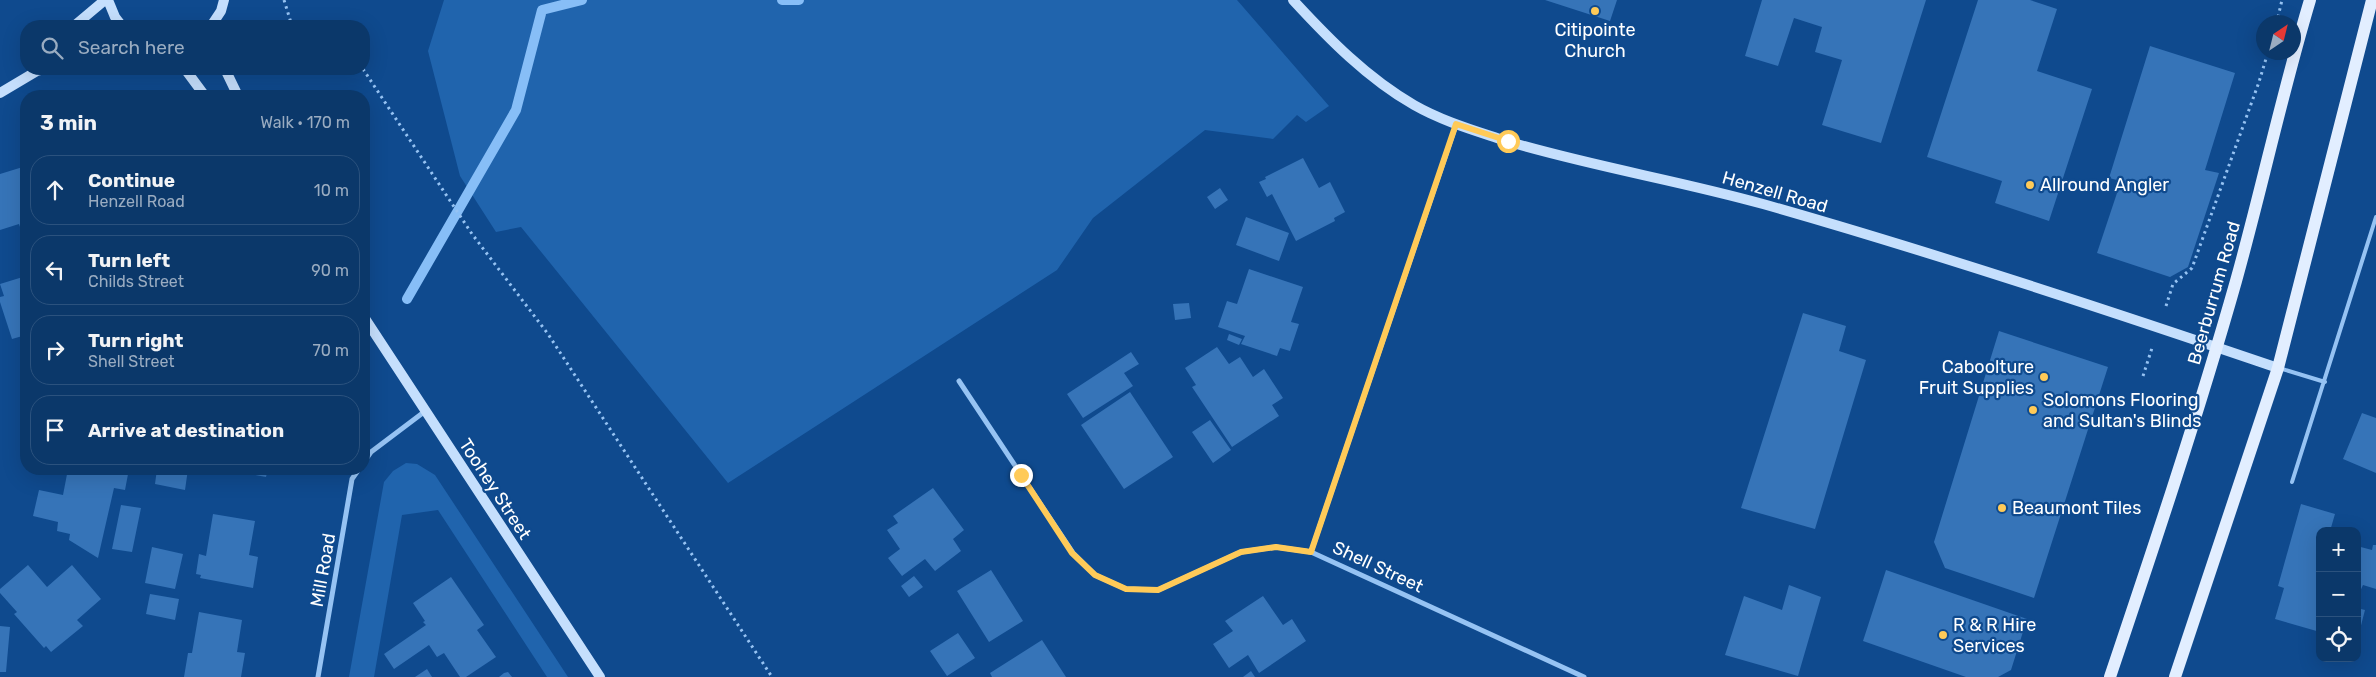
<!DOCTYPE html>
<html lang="en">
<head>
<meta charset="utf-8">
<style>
	body { margin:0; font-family:Rubik,sans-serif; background:#143f70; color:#f1f3f6 }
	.controls { position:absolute; right:15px; bottom:15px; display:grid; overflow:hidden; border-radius:10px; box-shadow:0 5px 20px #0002 }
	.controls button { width:45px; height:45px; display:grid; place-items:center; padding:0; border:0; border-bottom:1px solid #2b527e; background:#0b386a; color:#f1f3f6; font:25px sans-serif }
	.compass { position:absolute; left:2256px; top:15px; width:45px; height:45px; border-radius:50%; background:#0b386a; box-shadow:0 5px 20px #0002; rotate:35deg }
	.stop { position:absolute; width:15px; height:15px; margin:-11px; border:4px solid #ffca58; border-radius:50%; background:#fff }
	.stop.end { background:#ffca58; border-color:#fff; box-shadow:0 1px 5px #0008 }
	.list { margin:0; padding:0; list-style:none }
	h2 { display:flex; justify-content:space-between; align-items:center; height:65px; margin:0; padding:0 20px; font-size:21px }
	h2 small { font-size:16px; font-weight:400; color:#9aacc1 }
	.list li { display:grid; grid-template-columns:32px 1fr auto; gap:15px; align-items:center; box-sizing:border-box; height:70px; margin:0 10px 10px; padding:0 10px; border:1px solid #2b527e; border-radius:20px }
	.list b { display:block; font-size:19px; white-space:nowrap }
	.list p { margin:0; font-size:16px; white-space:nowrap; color:#9aacc1 }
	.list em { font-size:16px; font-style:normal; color:#9aacc1 }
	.icon { flex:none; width:28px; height:28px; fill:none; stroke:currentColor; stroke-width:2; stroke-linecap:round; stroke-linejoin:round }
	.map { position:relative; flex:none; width:2376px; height:677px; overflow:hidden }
	.search { position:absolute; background:#0b386a; box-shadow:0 5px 20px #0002; left:20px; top:20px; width:350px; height:55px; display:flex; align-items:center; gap:12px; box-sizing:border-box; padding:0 18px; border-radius:20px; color:#9aacc1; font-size:19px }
	.panel { position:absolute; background:#0b386a; box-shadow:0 5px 20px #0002; left:20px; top:90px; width:350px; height:385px; border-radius:20px }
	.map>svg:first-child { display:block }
</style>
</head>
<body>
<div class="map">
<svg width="2376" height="677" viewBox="0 0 2376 677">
	<rect width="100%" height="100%" fill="#0f4a8e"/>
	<!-- green -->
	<path fill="#2064ad" d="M444,0H1237L1329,106L1306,122L1297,115L1273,139L1205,130L1093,218L1057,270L728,483L521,227L496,232L460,176L428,51Z
		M406,463L417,464L435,475L568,677H547L438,510L402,515L374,677H349L384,482L393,471Z"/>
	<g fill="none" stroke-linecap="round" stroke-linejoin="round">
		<!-- stream -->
		<path stroke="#87bef7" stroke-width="10" d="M782,0H799
			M407,299L516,110L542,10L582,0"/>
	</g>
	<!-- building -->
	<path fill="#3674b8" d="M1545,0H1617L1610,21Z
		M1762,0H1926L1881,143L1822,125L1842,60L1815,52L1822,27L1794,18L1778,66L1745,56Z
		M1978,0H2030L2057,9L2037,71L2092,89L2049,221L1995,203L2002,181L1927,157Z
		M2150,46L2235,73L2205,170L2219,173L2188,267L2170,277L2097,253L2121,181L2109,178Z
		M1303,158L1319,188L1330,182L1345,212L1334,218L1335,221L1296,241L1272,194L1267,197L1259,182L1266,179L1265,177Z
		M26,166V235L23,236L19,224L0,230V174Z
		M1220,188L1228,200L1215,209L1207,197Z
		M1246,217L1289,233L1279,261L1236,245Z
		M1249,269L1303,287L1291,322L1299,324L1290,351L1280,348L1277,356L1241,344L1245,336L1218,327L1227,301L1237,304Z
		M26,276V335L12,339L0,302V297L4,296L0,284Z
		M1189,303L1191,318L1175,320L1173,304Z
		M1803,313L1846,326L1839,351L1866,360L1815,529L1741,508Z
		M1999,331L2108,367L2034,598L1945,568L1934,542Z
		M1229,334L1242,339L1239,345L1227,340Z
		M1217,347L1229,364L1240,357L1253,377L1264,369L1283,398L1272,405L1279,416L1232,447L1192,387L1196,385L1185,368Z
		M1131,352L1139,364L1124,373L1133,386L1083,418L1067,394Z
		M1130,392L1173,457L1124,489L1081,425Z
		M2362,413L2376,418V473L2343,459Z
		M1210,420L1231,450L1213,463L1192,432Z
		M68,469H129L125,490L114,488L98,558L69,540L70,534L57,531L58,522L33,516L39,490L63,495Z
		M157,469H188L185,490L155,484Z
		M225,469H268L266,477Z
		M933,488L964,530L953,539L961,551L935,571L925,559L902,576L888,558L900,549L887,530L898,523L893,516Z
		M2301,504L2335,514L2330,531H2320V632L2275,619L2284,588L2278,586Z
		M121,505L141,508L132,552L112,549Z
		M213,514L255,521L249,555L258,557L253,588L200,578L201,575L196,574L199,554L206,556Z
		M2373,545H2376V589L2363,585L2357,598V546L2372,550Z
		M152,547L183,554L175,589L145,583Z
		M28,565L47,587L72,565L101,599L77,620L83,626L51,652L46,646L44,648L14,614L17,612L0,593V589Z
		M991,570L1023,621L989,642L957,591Z
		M1886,570L2027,619L2011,670L1998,677H1966L1863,641Z
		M914,576L923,587L909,597L901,586Z
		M451,577L484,625L477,630L496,657L466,677H460L444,653L437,657L429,645L394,669L384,654L426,625L423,622L425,621L413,603Z
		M1789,585L1821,597L1798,676L1725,655L1744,596L1782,610Z
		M150,594L179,599L175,620L146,614Z
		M1263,596L1283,625L1292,619L1306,641L1259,673L1248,655L1229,668L1213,644L1233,631L1225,621Z
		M2357,608L2365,610L2358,637H2357Z
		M199,612L242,620L237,652L245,653L241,677H184L188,653H192Z
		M0,626L10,627L6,672H0Z
		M958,633L975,658L947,676L930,651Z
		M1042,640L1066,677H992L990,673Z
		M427,669L432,677H415Z
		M1251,671L1255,677H1243Z
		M508,672L512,677H499L504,673Z"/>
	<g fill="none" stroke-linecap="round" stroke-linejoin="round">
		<!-- path -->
		<path stroke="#96c3f3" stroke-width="3" stroke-dasharray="2.5 4" stroke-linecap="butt" d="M284,0L292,26
			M2278,17L2282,0
			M363,69L472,234L548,334L772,677
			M2166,306L2173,284L2192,268L2259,82L2268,52
			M2143,376L2152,348"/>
		<!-- lane -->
		<path stroke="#96c3f3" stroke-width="4" d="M2279,368L2325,382
			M2292,482L2376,217"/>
		<!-- street -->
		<path stroke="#96c3f3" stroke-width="5" d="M959,381L1073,553L1095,575L1126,589L1158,590L1241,552L1276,547L1311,552L1584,677
			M364,462L371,452L424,412
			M1311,552L1456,125
			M318,677L352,479L359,469"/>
		<!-- secondary -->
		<path stroke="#c5dffd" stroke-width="10" d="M108,0L115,17L122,26
			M1293,0C1329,39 1367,78 1414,105C1442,121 1473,130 1503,140C1589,166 1677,180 1763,204C1936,253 2108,310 2278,368
			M74,26L105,0
			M211,26L221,11L224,0
			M185,69L205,96
			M225,69L238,96
			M0,93L37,71L45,69
			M364,317L600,677"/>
		<!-- primary -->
		<path stroke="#e2eeff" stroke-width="12" d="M2110,677C2154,546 2198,415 2236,281C2262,188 2282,93 2310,0
			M2175,677L2278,368L2372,0"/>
	</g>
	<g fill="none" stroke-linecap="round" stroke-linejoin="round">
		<!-- route -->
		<path stroke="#ffca58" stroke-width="6" d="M1021,475L1072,553L1095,575L1126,589L1158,590L1241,552L1276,547L1311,552L1456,124L1508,141"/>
	</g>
	<!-- markers -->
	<g fill="#ffca58" stroke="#0f4a8e" stroke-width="2">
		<circle cx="1595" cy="11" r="5"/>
		<circle cx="2030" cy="185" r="5"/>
		<circle cx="2044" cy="377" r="5"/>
		<circle cx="2033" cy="410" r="5"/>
		<circle cx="2002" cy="508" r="5"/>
		<circle cx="1943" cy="635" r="5"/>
	</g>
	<g text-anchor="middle" stroke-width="4.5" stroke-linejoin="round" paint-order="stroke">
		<!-- poi labels -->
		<g font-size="18" fill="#fff" stroke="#0f4a8e" text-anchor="start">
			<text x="1595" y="36" text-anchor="middle">Citipointe<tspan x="1595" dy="21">Church</tspan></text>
			<text x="2040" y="191">Allround Angler</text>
			<text x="2034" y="373" text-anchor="end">Caboolture<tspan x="2034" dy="21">Fruit Supplies</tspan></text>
			<text x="2043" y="406">Solomons Flooring<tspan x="2043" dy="21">and Sultan's Blinds</tspan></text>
			<text x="2012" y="514">Beaumont Tiles</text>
			<text x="1953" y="631">R &amp; R Hire<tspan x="1953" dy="21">Services</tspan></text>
		</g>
		<!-- street labels -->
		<g font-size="18" fill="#fff" stroke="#0f4a8e">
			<text transform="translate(1775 192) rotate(16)" y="6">Henzell Road</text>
			<text transform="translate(2214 293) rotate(-74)" y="6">Beerburrum Road</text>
			<text transform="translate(495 489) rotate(57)" y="6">Toohey Street</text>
			<text transform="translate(1378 567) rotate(25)" y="6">Shell Street</text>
			<text transform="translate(323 570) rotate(-80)" y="6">Mill Road</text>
		</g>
	</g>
</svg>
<div class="controls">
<button>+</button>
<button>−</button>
<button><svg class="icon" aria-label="locate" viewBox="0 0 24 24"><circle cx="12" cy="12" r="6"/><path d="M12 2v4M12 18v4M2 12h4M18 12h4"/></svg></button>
</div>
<svg class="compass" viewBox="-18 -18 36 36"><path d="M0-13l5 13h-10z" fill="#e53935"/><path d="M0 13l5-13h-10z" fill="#9aacc1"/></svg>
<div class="stop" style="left:1508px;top:141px"></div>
<div class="stop end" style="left:1021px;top:475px"></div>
<div class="search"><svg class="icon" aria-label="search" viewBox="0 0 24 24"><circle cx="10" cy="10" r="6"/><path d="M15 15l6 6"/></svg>Search here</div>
<section class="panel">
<h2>3 min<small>Walk · 170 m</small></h2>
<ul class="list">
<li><svg class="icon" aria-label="ahead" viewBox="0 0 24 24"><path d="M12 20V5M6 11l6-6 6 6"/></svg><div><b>Continue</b><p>Henzell Road</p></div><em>10 m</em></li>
<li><svg class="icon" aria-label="left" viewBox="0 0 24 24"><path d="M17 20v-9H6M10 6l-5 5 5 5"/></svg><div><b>Turn left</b><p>Childs Street</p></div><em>90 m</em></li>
<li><svg class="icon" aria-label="right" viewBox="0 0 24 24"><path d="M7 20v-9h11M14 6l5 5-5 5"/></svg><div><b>Turn right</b><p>Shell Street</p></div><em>70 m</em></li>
<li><svg class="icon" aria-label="arrive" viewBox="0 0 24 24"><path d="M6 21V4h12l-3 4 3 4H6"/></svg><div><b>Arrive at destination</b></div></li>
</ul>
</section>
</div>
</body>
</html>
